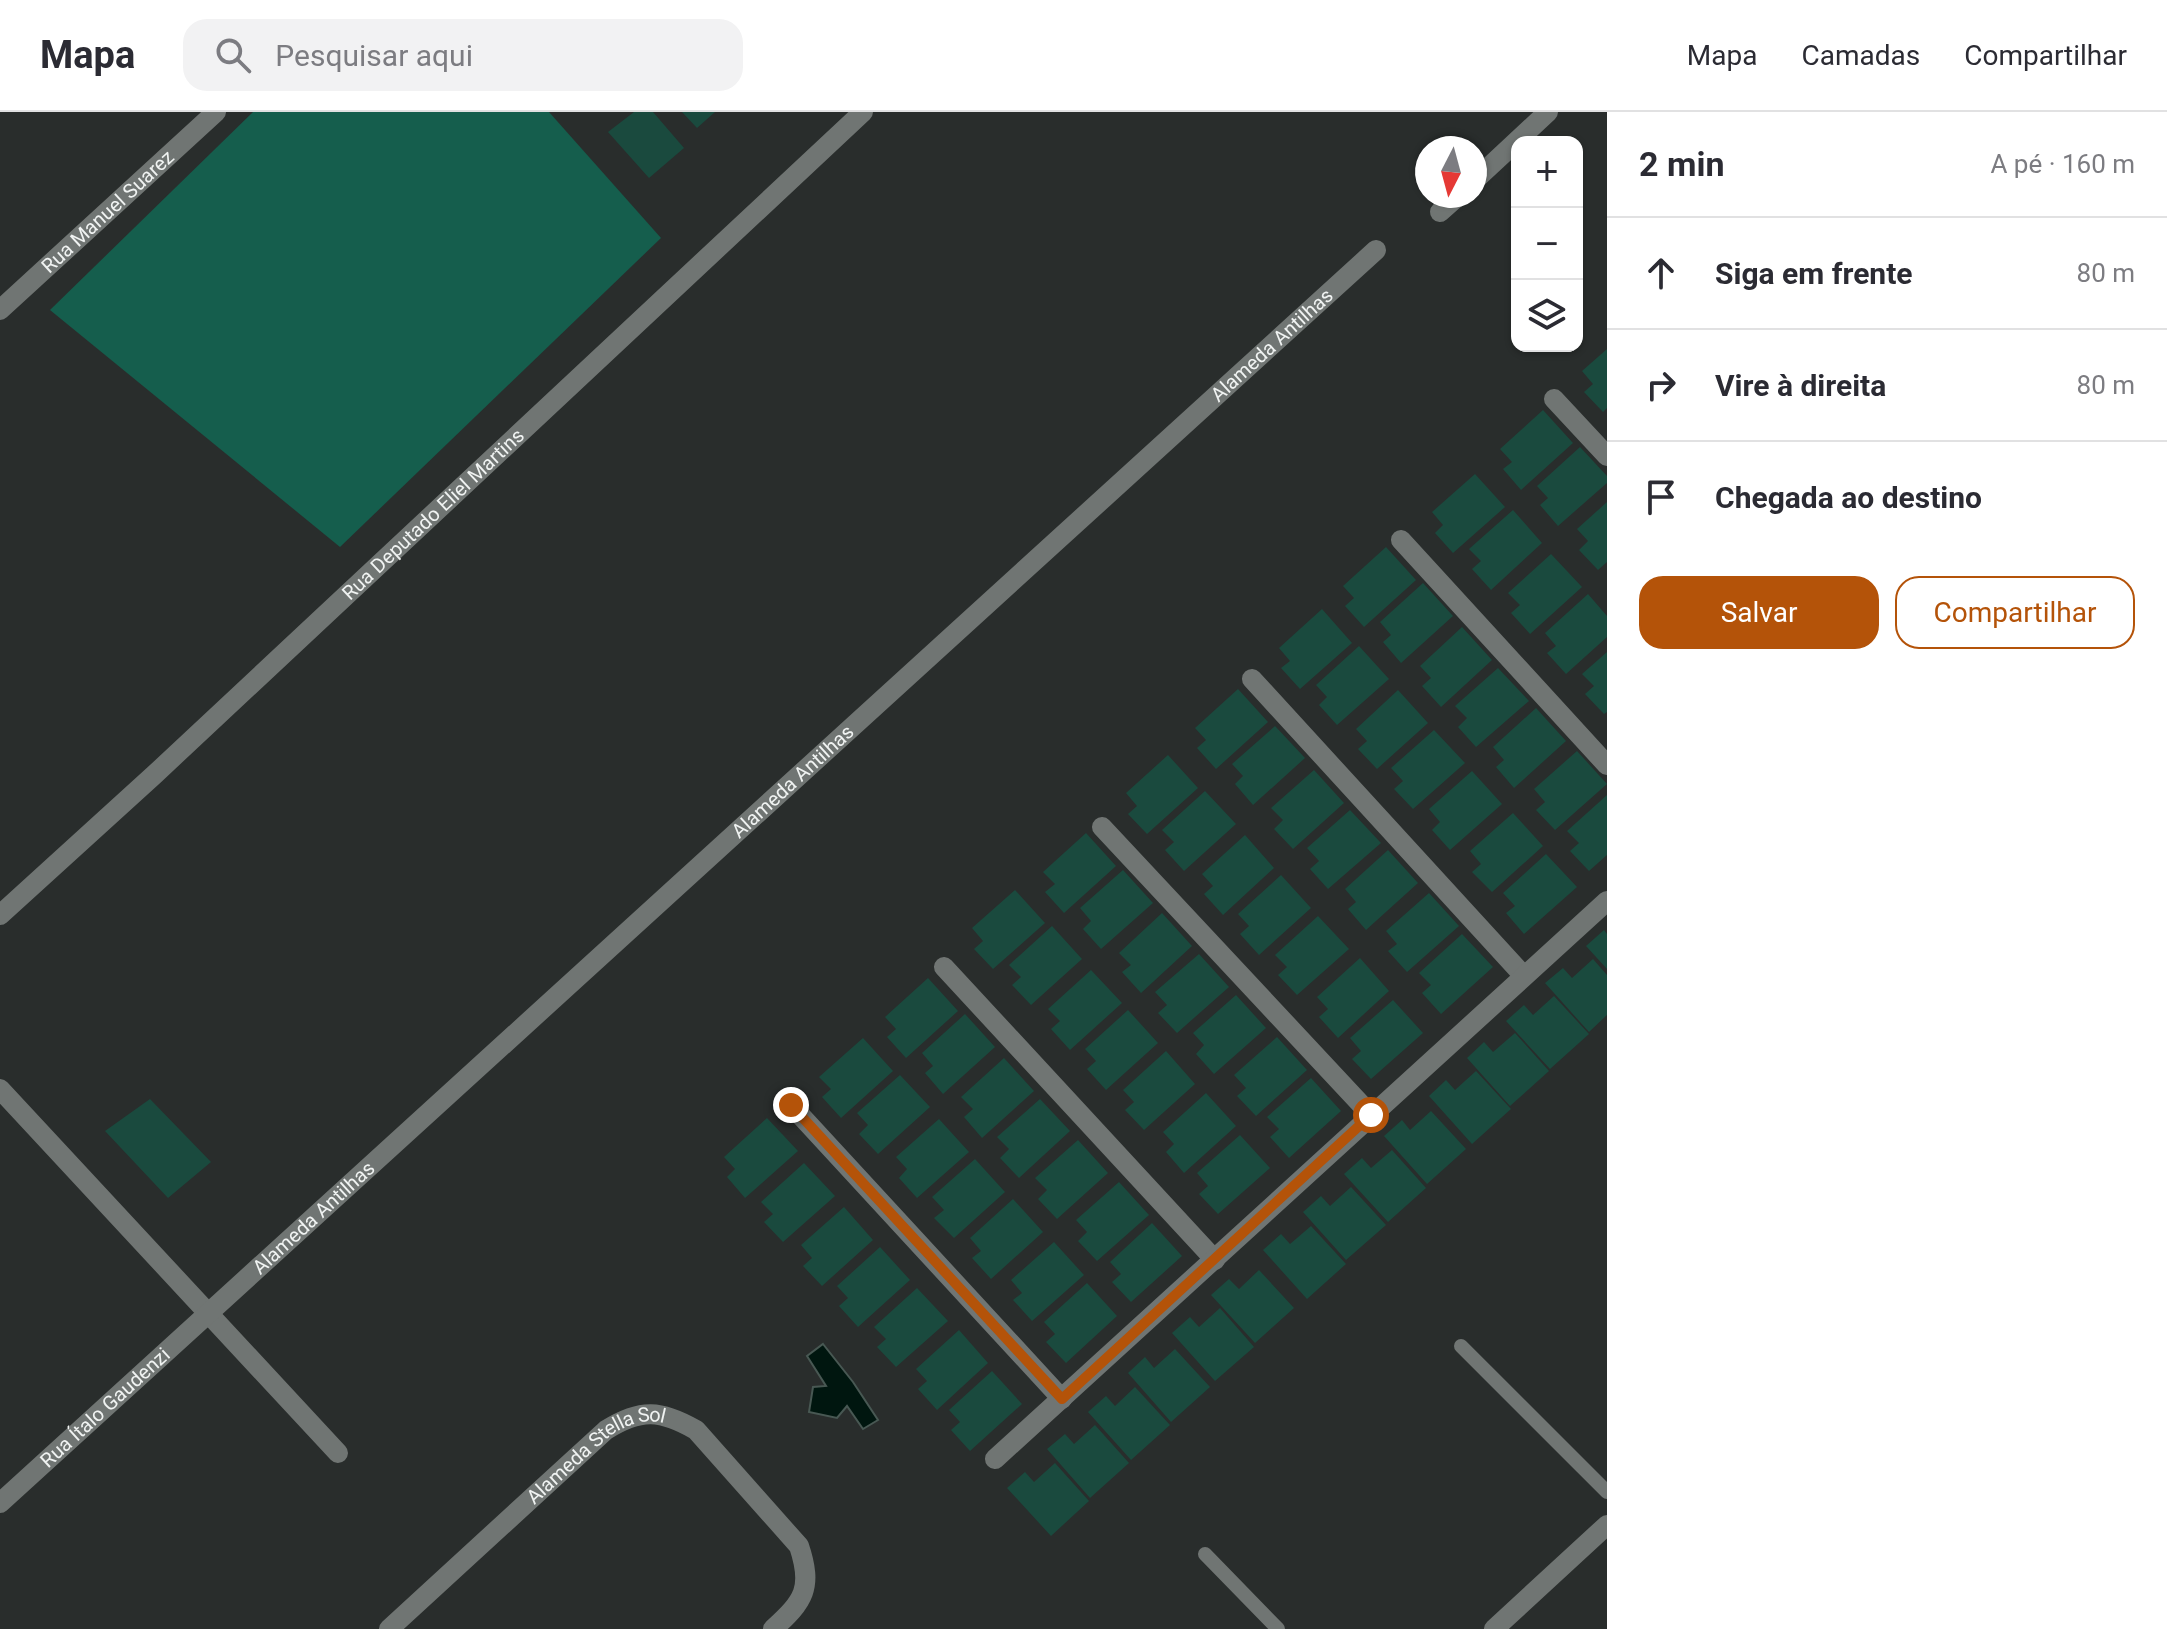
<!DOCTYPE html>
<html lang="pt">
<head>
<meta charset="utf-8">
<style>
	body { margin:0; font-family:Roboto,sans-serif; background:#f2f2f3; color:#2b2b33 }
	.controls { position:absolute; right:24px; top:24px; display:grid; overflow:hidden; border-radius:16px; box-shadow:0 2px 6px #0004 }
	.controls button { width:72px; height:72px; display:grid; place-items:center; padding:0; border:0; border-bottom:2px solid #e1e1e2; background:#fff; color:#2b2b33; font:40px sans-serif }
	.compass { position:absolute; left:1415px; top:24px; width:72px; height:72px; border-radius:50%; background:#fff; box-shadow:0 2px 6px #0004; rotate:186deg }
	.stop { position:absolute; width:24px; height:24px; margin:-18px; border:6px solid #b45309; border-radius:50%; background:#fff }
	.stop.end { background:#b45309; border-color:#fff; box-shadow:0 2px 8px #0008 }
	.list { margin:0; padding:0; list-style:none }
	h2 { display:flex; justify-content:space-between; align-items:center; height:104px; margin:0; padding:0 32px; font-size:34px }
	h2 small { font-size:26px; font-weight:400; color:#7c7c81 }
	.list li { display:grid; grid-template-columns:52px 1fr auto; gap:24px; align-items:center; box-sizing:border-box; height:112px; padding:0 32px; border-top:2px solid #e1e1e2 }
	.list b { display:block; font-size:30px; white-space:nowrap }
	.list em { font-size:26px; font-style:normal; color:#7c7c81 }
	.actions { display:flex; gap:16px; padding:24px 32px }
	.actions a { flex:1; padding:18px 0; border:2px solid #b45309; border-radius:24px; text-align:center; font-size:28px; color:#b45309 }
	.actions .main { background:#b45309; color:#fff }
	.icon { flex:none; width:44px; height:44px; fill:none; stroke:currentColor; stroke-width:2; stroke-linecap:round; stroke-linejoin:round }
	.map { position:relative; flex:none; width:1607px; height:1517px; overflow:hidden }
	header { display:flex; align-items:center; gap:48px; box-sizing:border-box; height:112px; padding:0 40px; background:#fff; border-bottom:2px solid #e1e1e2 }
	header strong { font-size:38px }
	nav { display:flex; gap:44px; margin-inline-start:auto; font-size:28px }
	.search { width:560px; height:72px; background:#f2f2f3; display:flex; align-items:center; gap:20px; box-sizing:border-box; padding:0 28px; border-radius:24px; color:#7c7c81; font-size:30px }
	main { display:flex }
	aside { flex:1; background:#fff }
	.map>svg:first-child { display:block }
</style>
</head>
<body>
<header>
<strong>Mapa</strong>
<div class="search"><svg class="icon" aria-label="search" viewBox="0 0 24 24"><circle cx="10" cy="10" r="6"/><path d="M15 15l6 6"/></svg>Pesquisar aqui</div>
<nav><a>Mapa</a><a>Camadas</a><a>Compartilhar</a></nav>
</header>
<main>
<div class="map">
<svg width="1607" height="1517" viewBox="0 0 1607 1517">
	<rect width="100%" height="100%" fill="#292d2c"/>
	<!-- green -->
	<path fill="#155e4d" d="M253,0H549L661,126L340,435L50,198Z"/>
	<!-- water -->
	<path fill="#00160f" stroke="#485853" stroke-width="2" d="M823,1232L853,1270L878,1308L863,1317L847,1294L837,1306L809,1300L813,1275L826,1274L807,1244Z"/>
	<!-- building -->
	<path fill="#1a4a3e" d="M634,0H653L684,36L649,66L608,20Z
		M682,0H715L697,16Z
		M1607,237V296L1603,300L1584,280L1593,272L1582,259Z
		M1543,298L1573,331L1521,378L1503,357L1512,350L1500,337Z
		M1580,335L1607,364V371L1558,414L1540,393L1548,386L1537,374Z
		M1475,362L1505,395L1453,441L1435,421L1443,413L1432,400Z
		M1607,390V450L1598,458L1579,438L1588,429L1577,417Z
		M1513,398L1542,431L1491,478L1472,457L1481,449L1469,437Z
		M1386,435L1416,468L1364,515L1345,494L1354,486L1343,474Z
		M1551,442L1582,475L1530,522L1511,501L1520,493L1508,481Z
		M1423,471L1453,504L1401,551L1383,530L1391,523L1380,510Z
		M1588,482L1607,504V525L1566,562L1547,541L1556,534L1545,521Z
		M1322,497L1352,531L1300,577L1281,556L1290,549L1279,536Z
		M1462,515L1492,548L1441,595L1422,574L1431,566L1420,554Z
		M1359,534L1389,567L1337,613L1319,593L1327,585L1316,573Z
		M1607,540V600L1604,602L1585,582L1594,574L1582,562Z
		M1498,556L1529,589L1476,635L1458,615L1467,606L1455,594Z
		M1238,577L1268,610L1216,657L1197,636L1206,628L1195,616Z
		M1398,578L1428,611L1377,657L1358,637L1367,629L1356,617Z
		M1536,596L1566,629L1514,676L1496,655L1504,648L1493,635Z
		M1275,614L1305,646L1253,693L1235,672L1243,664L1232,652Z
		M1434,618L1465,651L1413,697L1394,677L1403,669L1391,656Z
		M1577,639L1607,672L1555,718L1536,698L1545,690L1534,677Z
		M1168,643L1198,676L1147,722L1128,702L1137,694L1126,681Z
		M1314,658L1344,691L1293,737L1274,717L1283,708L1271,696Z
		M1472,659L1502,692L1450,738L1432,718L1440,710L1429,697Z
		M1205,679L1236,712L1184,759L1165,738L1174,730L1162,718Z
		M1607,683V743L1589,759L1570,739L1579,731L1567,719Z
		M1350,698L1381,731L1328,777L1310,757L1319,749L1307,736Z
		M1513,701L1543,734L1492,780L1472,760L1481,752L1470,739Z
		M1086,721L1116,754L1064,801L1045,780L1055,772L1043,760Z
		M1245,723L1274,756L1223,803L1204,782L1213,774L1202,762Z
		M1388,738L1418,771L1366,818L1348,797L1356,790L1345,777Z
		M1546,742L1577,775L1524,822L1506,801L1515,794L1503,781Z
		M1123,758L1153,791L1101,837L1083,817L1091,809L1080,796Z
		M1281,763L1311,796L1259,843L1240,822L1249,814L1238,802Z
		M1015,778L1045,811L993,857L974,837L983,829L972,816Z
		M1429,781L1459,814L1407,860L1388,839L1397,832L1386,819Z
		M1162,801L1192,834L1141,881L1122,860L1131,853L1119,841Z
		M1318,804L1349,837L1297,883L1278,863L1287,855L1275,843Z
		M1052,814L1082,847L1031,893L1012,873L1021,865L1009,853Z
		M1604,818L1607,822V857L1586,834Z
		M1462,822L1493,855L1441,902L1422,881L1431,873L1419,861Z
		M1199,842L1229,875L1177,921L1158,901L1167,893L1155,880Z
		M1360,846L1389,879L1338,926L1319,905L1328,897L1317,885Z
		M1593,847L1607,863V903L1589,920L1545,871L1563,856L1572,866Z
		M1091,858L1122,891L1070,938L1051,917L1060,909L1048,897Z
		M928,866L958,899L906,946L887,925L896,917L885,905Z
		M1236,883L1266,916L1214,962L1196,942L1204,933L1193,921Z
		M1554,884L1589,922L1550,957L1506,909L1524,893L1533,903Z
		M1393,888L1423,921L1371,967L1352,947L1361,939L1350,926Z
		M1128,898L1158,931L1106,978L1087,957L1096,949L1085,937Z
		M965,902L995,935L943,982L925,961L933,954L922,941Z
		M1515,921L1549,959L1510,994L1467,946L1484,930L1493,940Z
		M1277,925L1307,958L1256,1004L1237,984L1246,976L1234,963Z
		M863,926L893,959L841,1006L822,985L831,977L819,965Z
		M1166,939L1195,972L1144,1018L1125,998L1134,990L1123,978Z
		M1004,946L1034,979L982,1026L964,1005L973,997L961,985Z
		M1476,959L1511,997L1472,1032L1429,984L1446,968L1455,978Z
		M900,963L930,995L878,1042L859,1022L868,1013L857,1001Z
		M1311,966L1341,999L1289,1046L1270,1025L1279,1017L1267,1005Z
		M1206,981L1236,1014L1184,1061L1166,1040L1174,1032L1163,1020Z
		M150,987L211,1050L168,1086L105,1019Z
		M1040,987L1070,1019L1019,1066L1000,1046L1009,1037L997,1025Z
		M1431,999L1466,1037L1427,1072L1384,1024L1402,1008L1410,1018Z
		M767,1006L798,1039L745,1086L727,1065L735,1057L724,1045Z
		M939,1007L969,1040L917,1086L899,1066L907,1057L896,1045Z
		M1240,1023L1270,1056L1218,1102L1199,1082L1208,1074L1197,1061Z
		M1078,1028L1108,1061L1057,1107L1038,1087L1047,1078L1035,1066Z
		M1392,1038L1426,1076L1388,1110L1344,1062L1362,1046L1371,1056Z
		M975,1047L1005,1080L954,1126L934,1106L944,1098L932,1085Z
		M804,1051L835,1084L783,1130L764,1110L773,1102L761,1090Z
		M1119,1070L1149,1103L1097,1149L1078,1129L1087,1120L1076,1108Z
		M1351,1075L1386,1113L1346,1148L1303,1100L1321,1084L1330,1094Z
		M1013,1087L1043,1120L991,1167L972,1146L981,1139L970,1126Z
		M844,1095L873,1128L822,1174L803,1154L812,1146L801,1133Z
		M1152,1111L1182,1144L1131,1190L1112,1170L1121,1162L1110,1150Z
		M1311,1114L1346,1152L1307,1187L1263,1138L1281,1122L1290,1132Z
		M1054,1130L1084,1163L1032,1209L1013,1188L1022,1181L1011,1168Z
		M880,1135L910,1168L858,1215L839,1194L848,1186L837,1174Z
		M1259,1158L1294,1196L1255,1231L1211,1183L1229,1167L1239,1177Z
		M1087,1171L1117,1204L1066,1251L1046,1230L1055,1222L1044,1210Z
		M917,1176L948,1209L896,1255L877,1235L886,1227L874,1215Z
		M1220,1196L1254,1235L1215,1269L1172,1221L1190,1205L1199,1215Z
		M959,1218L988,1251L937,1298L918,1277L927,1269L916,1257Z
		M1175,1237L1210,1275L1171,1310L1128,1261L1145,1245L1154,1256Z
		M992,1259L1022,1292L970,1339L951,1318L960,1310L949,1298Z
		M1135,1275L1170,1313L1131,1348L1088,1300L1106,1284L1115,1294Z
		M1095,1313L1129,1351L1090,1386L1047,1337L1065,1322L1074,1332Z
		M1055,1351L1089,1389L1051,1424L1007,1376L1025,1360L1034,1370Z"/>
	<g fill="none" stroke-linecap="round" stroke-linejoin="round">
		<!-- service -->
		<path stroke="#707573" stroke-width="14" d="M1461,1234L1607,1380
			M1205,1442L1278,1517"/>
		<!-- minor -->
		<g stroke="#707573" stroke-width="20">
			<path d="M1475,68L1548,0"/>
			<path d="M1440,100L1458,84"/>
			<path id="s1" d="M0,198L216,0"/>
			<path d="M1554,287L1607,344"/>
			<path d="M1401,428L1607,653"/>
			<path d="M1252,567L1523,863"/>
			<path d="M1102,715L1371,1003"/>
			<path id="s2" d="M0,803L154,663L863,0"/>
			<path d="M944,855L1215,1148"/>
			<path d="M0,977L338,1341"/>
			<path d="M791,993L1062,1287"/>
			<path d="M995,1347L1607,789"/>
			<path id="s3" d="M0,1391L1376,138"/>
			<path id="s4" d="M389,1517L606,1318C641,1296 661,1298 696,1318L799,1434C813,1476 804,1489 773,1517"/>
			<path d="M1494,1517L1607,1413"/>
		</g>
	</g>
	<g fill="none" stroke-linecap="round" stroke-linejoin="round">
		<!-- route -->
		<path stroke="#b45309" stroke-width="10" d="M791,993L1062,1287L1371,1003"/>
	</g>
	<g text-anchor="middle" stroke-width="7" stroke-linejoin="round" paint-order="stroke">
		<!-- street labels -->
		<g font-size="20" fill="#f0f3f2" stroke="#131515">
			<text dy="7" stroke="none"><textPath href="#s1" startOffset="146">Rua Manuel Suarez</textPath></text>
			<text dy="7" stroke="none"><textPath href="#s3" startOffset="1720">Alameda Antilhas</textPath></text>
			<text dy="7" stroke="none"><textPath href="#s2" startOffset="590">Rua Deputado Eliel Martins</textPath></text>
			<text dy="7" stroke="none"><textPath href="#s3" startOffset="1072">Alameda Antilhas</textPath></text>
			<text dy="7" stroke="none"><textPath href="#s3" startOffset="424">Alameda Antilhas</textPath></text>
			<text dy="7" stroke="none"><textPath href="#s3" startOffset="142">Rua Ítalo Gaudenzi</textPath></text>
			<text dy="7" stroke="none"><textPath href="#s4" startOffset="274">Alameda Stella Sol</textPath></text>
		</g>
	</g>
</svg>
<div class="controls">
<button>+</button>
<button>−</button>
<button><svg class="icon" aria-label="layers" viewBox="0 0 24 24"><path d="M12 4l9 5-9 5-9-5zM3 14l9 5 9-5"/></svg></button>
</div>
<svg class="compass" viewBox="-18 -18 36 36"><path d="M0-13l5 13h-10z" fill="#e53935"/><path d="M0 13l5-13h-10z" fill="#7c7c81"/></svg>
<div class="stop" style="left:1371px;top:1003px"></div>
<div class="stop end" style="left:791px;top:993px"></div>
</div>
<aside>
<h2>2 min<small>A pé · 160 m</small></h2>
<ul class="list">
<li><svg class="icon" aria-label="ahead" viewBox="0 0 24 24"><path d="M12 20V5M6 11l6-6 6 6"/></svg><div><b>Siga em frente</b></div><em>80 m</em></li>
<li><svg class="icon" aria-label="right" viewBox="0 0 24 24"><path d="M7 20v-9h11M14 6l5 5-5 5"/></svg><div><b>Vire à direita</b></div><em>80 m</em></li>
<li><svg class="icon" aria-label="arrive" viewBox="0 0 24 24"><path d="M6 21V4h12l-3 4 3 4H6"/></svg><div><b>Chegada ao destino</b></div></li>
</ul>
<div class="actions"><a class="main">Salvar</a><a>Compartilhar</a></div>
</aside>
</main>
</body>
</html>
